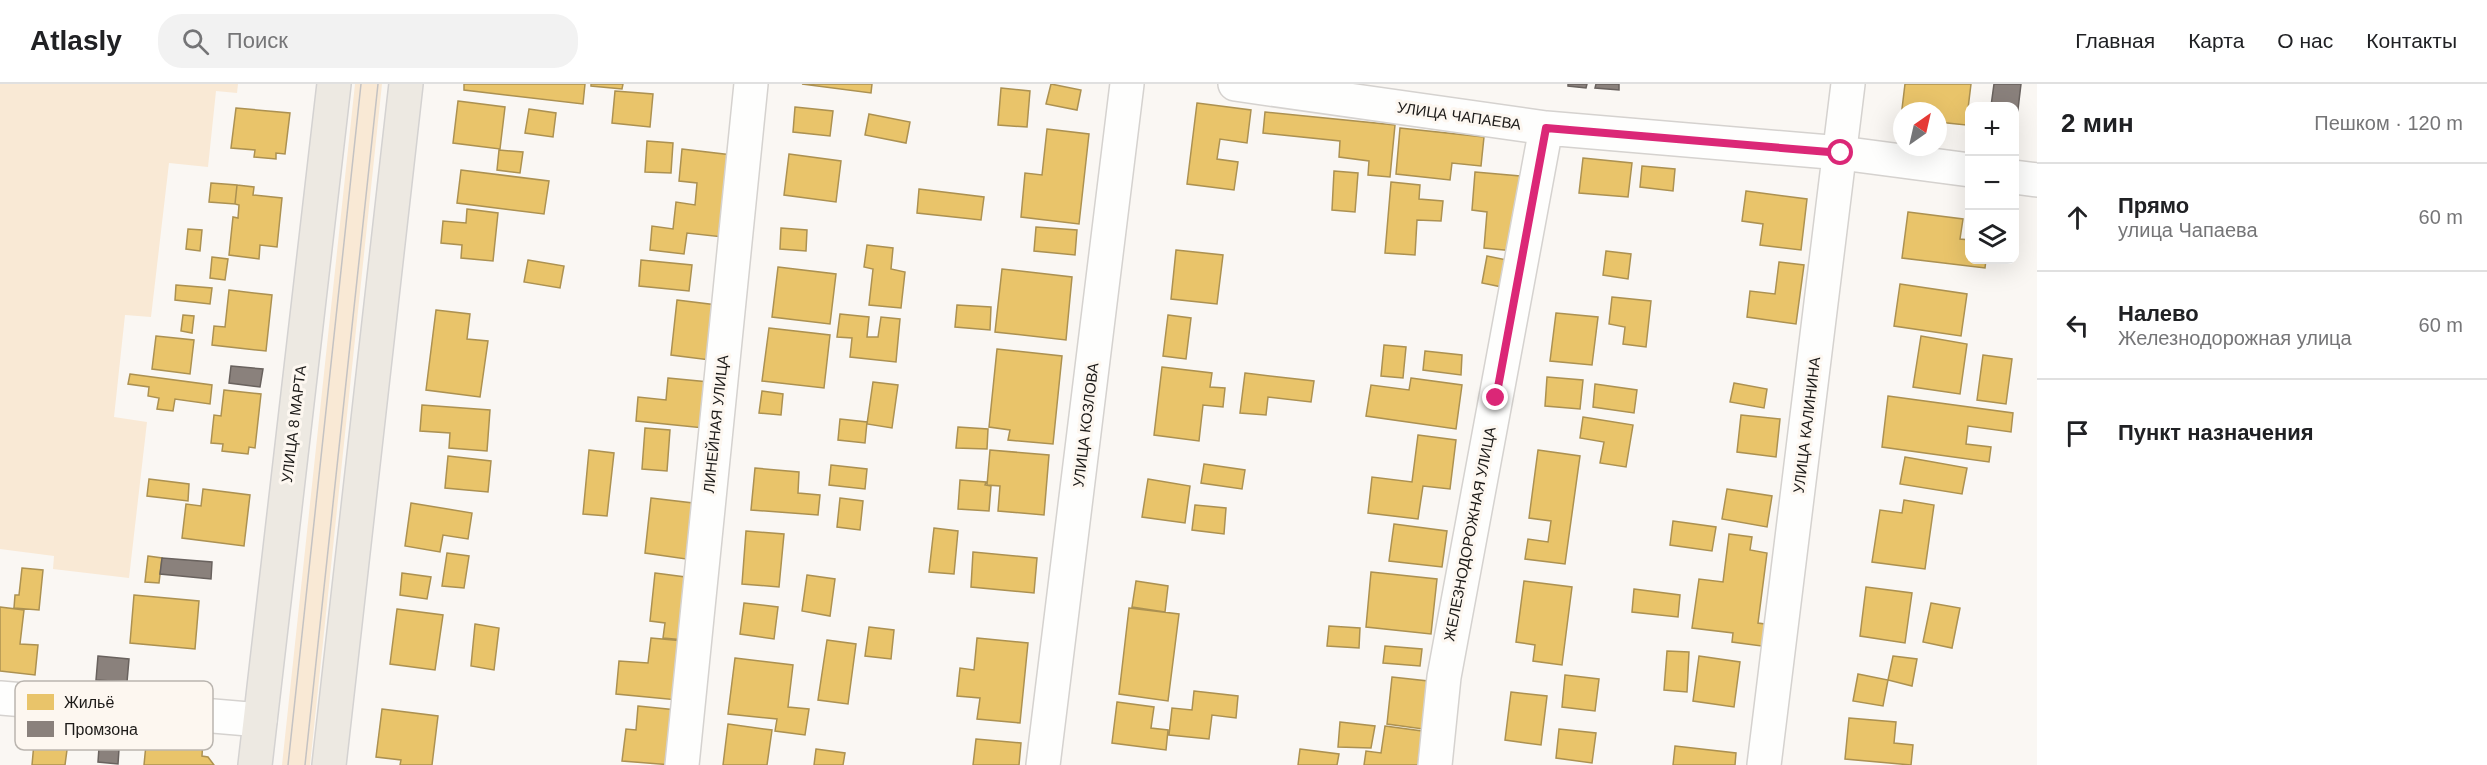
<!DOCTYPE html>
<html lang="ru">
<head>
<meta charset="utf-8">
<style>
	body { margin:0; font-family:Helvetica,sans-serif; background:#f2f2f2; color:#202124 }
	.controls { position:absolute; right:18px; top:18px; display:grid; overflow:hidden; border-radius:12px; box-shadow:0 6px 24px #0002 }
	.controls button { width:54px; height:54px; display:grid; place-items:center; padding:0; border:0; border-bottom:2px solid #e0e0e0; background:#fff; color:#202124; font:30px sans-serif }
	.compass { position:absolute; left:1893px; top:18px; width:54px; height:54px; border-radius:50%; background:#fff; box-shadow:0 6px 24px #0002; rotate:34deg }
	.stop { position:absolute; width:18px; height:18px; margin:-14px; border:4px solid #db2777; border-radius:50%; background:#fff }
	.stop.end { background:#db2777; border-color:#fff; box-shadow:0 2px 6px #0008 }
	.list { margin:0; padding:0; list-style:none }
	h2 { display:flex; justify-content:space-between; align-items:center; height:78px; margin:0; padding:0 24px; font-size:26px }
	h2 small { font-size:20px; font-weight:400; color:#757577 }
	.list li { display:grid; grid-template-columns:39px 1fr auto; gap:18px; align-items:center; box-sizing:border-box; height:108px; padding:0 24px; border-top:2px solid #e0e0e0 }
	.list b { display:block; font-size:22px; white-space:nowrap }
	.list p { margin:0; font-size:20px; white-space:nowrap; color:#757577 }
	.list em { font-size:20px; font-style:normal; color:#757577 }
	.icon { flex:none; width:33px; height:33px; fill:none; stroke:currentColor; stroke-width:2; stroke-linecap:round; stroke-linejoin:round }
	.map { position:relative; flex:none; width:2037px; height:681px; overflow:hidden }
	header { display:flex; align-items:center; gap:36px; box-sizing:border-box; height:84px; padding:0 30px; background:#fff; border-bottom:2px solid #e0e0e0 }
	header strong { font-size:28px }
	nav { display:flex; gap:33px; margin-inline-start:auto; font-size:21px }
	.search { width:420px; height:54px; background:#f2f2f2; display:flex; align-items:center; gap:15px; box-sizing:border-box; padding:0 21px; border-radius:24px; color:#757577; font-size:22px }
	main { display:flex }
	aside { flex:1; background:#fff }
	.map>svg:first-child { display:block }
</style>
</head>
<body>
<header>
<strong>Atlasly</strong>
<div class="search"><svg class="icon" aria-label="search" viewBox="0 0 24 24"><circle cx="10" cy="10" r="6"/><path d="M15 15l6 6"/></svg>Поиск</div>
<nav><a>Главная</a><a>Карта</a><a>О нас</a><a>Контакты</a></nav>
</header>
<main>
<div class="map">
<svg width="2037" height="681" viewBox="0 0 2037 681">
	<rect width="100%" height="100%" fill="#faf7f3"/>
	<!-- green -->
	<path fill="#f9e9d5" d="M0,0H238L237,9L216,7L208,83L169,79L151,233L125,231L114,333L147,338L129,494L53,485L54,472L0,465Z
		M355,0H382L310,681H282Z"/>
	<!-- homes -->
	<path fill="#e9c46a" stroke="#ac9151" stroke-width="1.5" d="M464,0H585L583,20L464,6Z
		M591,0H623L622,5L591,2Z
		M802,0H872L871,9Z
		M1051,0L1081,6L1077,26L1046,20Z
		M1905,0H1971L1966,41L1938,38V27H1902L1901,33Z
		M1001,4L1030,7L1027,43L998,41Z
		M615,7L653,10L650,43L612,39Z
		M458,17L505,23L500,65L453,59Z
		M1197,19L1251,26L1247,59L1220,55L1217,75L1238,78L1234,106L1187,100Z
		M795,23L833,27L830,52L793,48Z
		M236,24L290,29L285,70L276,69V75L254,73L255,66L231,64Z
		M529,25L556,29L553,53L525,49Z
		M1265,28L1395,41L1390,93L1368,91L1369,77L1339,73L1340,57L1263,49Z
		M869,30L910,38L906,59L865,51Z
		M1400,44L1484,53L1481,82L1452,79L1450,96L1396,90Z
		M1047,45L1089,50L1079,140L1021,133L1025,89L1042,91Z
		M647,57L673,59L671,89L645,88Z
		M682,65L732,71L723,153L687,149L684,170L650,166L652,142L673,145L676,118L695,121L697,99L679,97Z
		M499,66L523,68L520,89L497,86Z
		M789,70L841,77L836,118L784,111Z
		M1583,74L1632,79L1628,113L1579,109Z
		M1642,82L1675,85L1673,107L1640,103Z
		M461,86L549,97L544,130L457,119Z
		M1334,87L1358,89L1355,128L1332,126Z
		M1475,88L1520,92L1514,167L1484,164L1487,128L1472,126Z
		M1391,98L1420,101L1419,115L1443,117L1441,137L1417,136L1415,171L1385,169Z
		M211,99L237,101L235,120L209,118Z
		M237,101L254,103L253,111L282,114L277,163L260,161L259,175L229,171L233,133L238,134L239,121L235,120Z
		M919,105L984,113L981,136L917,129Z
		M1746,107L1807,115L1801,166L1760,161L1763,140L1742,137Z
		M467,125L498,129L493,177L461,174L462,161L441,159L443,137L466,139Z
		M1908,128L1963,135L1960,155L1970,156V176H1986L1985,184L1902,174Z
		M1036,143L1077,146L1075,171L1034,167Z
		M781,144L807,146L806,167L780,165Z
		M188,145L202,146L200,167L186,165Z
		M867,161L893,164L891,185L905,188L901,224L869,221L873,185L864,183Z
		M1176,166L1223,171L1217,220L1171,215Z
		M1606,167L1631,170L1628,195L1603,191Z
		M1487,172L1507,176L1502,203L1482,199Z
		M212,173L228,175L225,196L210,194Z
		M528,176L564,182L560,204L524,198Z
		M641,176L692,181L689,207L639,202Z
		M1779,178L1804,181L1796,240L1747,233L1750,207L1775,210Z
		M778,183L836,190L830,240L772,233Z
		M1002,185L1072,193L1066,256L995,248Z
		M1900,200L1967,210L1961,252L1894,242Z
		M176,201L212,204L210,220L175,216Z
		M229,206L272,211L266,267L212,261L214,242L225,243Z
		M1612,213L1651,217L1646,263L1623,260L1625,243L1609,240Z
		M677,216L717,221L710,276L671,271Z
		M957,221L991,223L990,246L955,243Z
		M436,226L470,230L467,255L488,257L480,313L426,306Z
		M1556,229L1598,233L1592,281L1550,277Z
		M840,230L869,233L867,253H878L881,233L900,235L896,278L850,273L852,254L837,253Z
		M183,231L194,232L192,249L181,247Z
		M1168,231L1191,234L1186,275L1163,272Z
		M769,244L830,251L824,304L762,297Z
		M156,252L194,256L190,290L152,285Z
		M1921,252L1967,260L1960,310L1913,303Z
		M1384,261L1406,263L1403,294L1381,292Z
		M997,265L1062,272L1053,360L1008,356L1010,346L989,343Z
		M1425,267L1462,271L1461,291L1423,286Z
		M1983,271L2012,275L2006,320L1977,316Z
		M1162,283L1212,289L1210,303L1225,304L1223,323L1203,321L1199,357L1154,351Z
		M1245,289L1314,297L1311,318L1268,313L1266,331L1240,329Z
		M130,290L212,301L210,320L175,315L173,327L157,325L159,314L148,312L149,303L128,300Z
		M1547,293L1583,296L1580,325L1545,322Z
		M668,294L709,298L704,344L636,337L638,313L666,316Z
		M1411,294L1462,301L1456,345L1366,332L1371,301L1409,306Z
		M873,298L898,301L892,344L867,340Z
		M1734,299L1767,305L1764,324L1730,318Z
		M1595,300L1637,306L1634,329L1593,323Z
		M224,306L261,310L255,364L249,363L248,370L222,367L223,360L211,359L214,331L221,332Z
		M762,307L783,310L781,331L759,329Z
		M1888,312L2013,329L2011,348L1968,342L1966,360L1991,363L1989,378L1882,363Z
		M422,321L490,326L487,367L449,364L450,349L420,347Z
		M1741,331L1780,335L1776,373L1737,368Z
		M1583,333L1633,341L1626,383L1600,379L1604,358L1580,354Z
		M840,335L867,338L865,359L838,356Z
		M958,343L988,345L987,365L956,364Z
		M645,344L670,346L667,387L642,385Z
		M1418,351L1456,356L1450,405L1423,402L1418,435L1368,429L1372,393L1412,398Z
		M589,366L614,369L607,432L583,430Z
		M990,366L1049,371L1044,431L998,427L1000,402L987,401Z
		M1538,366L1580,372L1565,480L1525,475L1528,455L1548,458L1551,437L1529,434Z
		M448,372L491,377L488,408L445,404Z
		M1905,373L1967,384L1962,410L1900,400Z
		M1204,380L1245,386L1242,405L1201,399Z
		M831,381L867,385L865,405L829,401Z
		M755,384L799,388L798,409L820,411L818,431L751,426Z
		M149,395L189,400L188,417L147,412Z
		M1148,395L1190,402L1185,439L1142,433Z
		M960,396L986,398L985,401L991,402L989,427L958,425Z
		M203,405L250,411L244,462L182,454L186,420L201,422Z
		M1727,405L1772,412L1767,443L1722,435Z
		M651,414L693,419L686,475L645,469Z
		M840,414L863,417L860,446L837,443Z
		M1904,416L1934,421L1925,485L1872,478L1880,426L1902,429Z
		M411,419L472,429L468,455L443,451L440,468L405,462Z
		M1195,421L1226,424L1224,450L1192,446Z
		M1673,437L1716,443L1712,467L1670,461Z
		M1394,440L1447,447L1442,483L1389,477Z
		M934,444L958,447L954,490L929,488Z
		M746,447L784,450L779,503L742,500Z
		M1729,450L1752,453L1750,466L1767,469L1758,539L1772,541L1769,563L1732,558L1733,549L1692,544L1699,495L1723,498Z
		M973,468L1037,474L1034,509L971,503Z
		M447,469L469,472L464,504L442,502Z
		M148,472L162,474L159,499L145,498Z
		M22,484L43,486L39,526L14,524L15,511H19Z
		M1371,488L1437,495L1431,550L1366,543Z
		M402,489L431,493L427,515L400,511Z
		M655,489L693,494L685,556L663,554L665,539L650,537Z
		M807,491L835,495L830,532L802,527Z
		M1136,497L1168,502L1165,528L1132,523Z
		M1524,497L1572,503L1562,581L1533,577L1535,561L1516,558Z
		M1866,503L1912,509L1905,559L1860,552Z
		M1634,505L1680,511L1678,533L1632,528Z
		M134,511L199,517L195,565L130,559Z
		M744,519L778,523L774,555L740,550Z
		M1931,519L1960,524L1952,564L1923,558Z
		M0,523L24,526L20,560L38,561L35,591L0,587Z
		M1129,524L1179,530L1168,617L1119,610Z
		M397,525L443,531L435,586L390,580Z
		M475,540L499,544L494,586L471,582Z
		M1329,542L1360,544L1359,564L1327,562Z
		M869,543L894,546L891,575L865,572Z
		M651,554L684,557L678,616L616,610L619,577L648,579Z
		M977,554L1028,559L1020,639L977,635L980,614L957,612L960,584L974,586Z
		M827,556L856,560L848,620L818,616Z
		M1385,562L1422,565L1420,582L1383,579Z
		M1667,567L1689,568L1687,608L1664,606Z
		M1699,572L1740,578L1734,623L1693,617Z
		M1893,572L1917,575L1912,602L1888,596Z
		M735,574L793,581L788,623L809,625L805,651L775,647L777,635L728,630Z
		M1858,590L1888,596L1883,622L1853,617Z
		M1565,591L1599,595L1595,627L1562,623Z
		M1392,593L1428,597L1423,645L1387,640Z
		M1194,607L1238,612L1236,634L1212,631L1209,655L1169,651L1172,624L1192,626Z
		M1511,608L1547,612L1541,661L1505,656Z
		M1117,618L1154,623L1151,644L1168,646L1166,666L1112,659Z
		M638,622L677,626L672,681L622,677L626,645L636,646Z
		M382,625L438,632L432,681H400L401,676L376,673Z
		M1849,634L1896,638L1894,659L1913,661L1911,681L1845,675Z
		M1340,638L1375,642L1371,664L1338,663Z
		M728,640L772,646L767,681H723Z
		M1385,642L1422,647L1418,681H1364L1366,667L1381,669Z
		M1559,645L1596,649L1592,679L1556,674Z
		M35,648L69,651L65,681H32Z
		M147,650L203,655L202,672L208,673L214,681H144Z
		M976,655L1021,659L1019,681H973Z
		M1675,662L1736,669L1735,681H1673Z
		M816,665L845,669L843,681H814Z
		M1300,665L1339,670L1337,681H1298Z"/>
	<!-- industry -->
	<path fill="#8a817c" stroke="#69625e" stroke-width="1.5" d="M1568,0H1587L1586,4L1568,2Z
		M1596,0H1619V6L1595,4Z
		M1994,0H2021L2014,59V22H1991Z
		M231,282L263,285L260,303L229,299Z
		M162,474L212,478L211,495L160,490Z
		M98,572L129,575L127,598L96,596Z
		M100,649L120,650L118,680L98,678Z"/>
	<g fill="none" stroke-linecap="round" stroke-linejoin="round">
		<!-- street casing -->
		<g stroke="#d5d2cf" stroke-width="36">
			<path id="street" d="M1235,0L1546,44L1841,69L1970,86
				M2014,93L2037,96
				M0,614L260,636
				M682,681L751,0
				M1043,681L1127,0
				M1435,681L1444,593L1546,44
				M1764,681L1848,0"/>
		</g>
		<!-- primary casing -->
		<g stroke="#d4d2d1" stroke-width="36">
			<path id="primary" d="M255,681L334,0
				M329,681L406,0"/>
		</g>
		<!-- street -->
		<use href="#street" stroke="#fefefd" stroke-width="33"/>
		<!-- primary -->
		<use href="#primary" stroke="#ede9e2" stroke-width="33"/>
		<!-- tram -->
		<path stroke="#c4c2c2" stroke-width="1.5" d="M288,681L361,0
			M305,681L378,0"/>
	</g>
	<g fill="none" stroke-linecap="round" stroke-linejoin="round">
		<!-- route -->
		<path stroke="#db2777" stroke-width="8" d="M1496,314L1546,44L1841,69"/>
	</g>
	<g text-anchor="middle" stroke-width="6" stroke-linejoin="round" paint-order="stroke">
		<!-- street labels -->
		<g font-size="15" fill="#1c1a18" stroke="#fdf7f0">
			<text transform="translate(1459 32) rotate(8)" y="5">УЛИЦА ЧАПАЕВА</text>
			<text transform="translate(294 340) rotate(-83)" y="5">УЛИЦА 8 МАРТА</text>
			<text transform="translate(716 340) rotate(-84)" y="5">ЛИНЕЙНАЯ УЛИЦА</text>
			<text transform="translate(1086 341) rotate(-83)" y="5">УЛИЦА КОЗЛОВА</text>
			<text transform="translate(1807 341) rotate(-83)" y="5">УЛИЦА КАЛИНИНА</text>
			<text transform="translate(1470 450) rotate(-79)" y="5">ЖЕЛЕЗНОДОРОЖНАЯ УЛИЦА</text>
		</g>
	</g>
	<!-- legend -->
	<rect x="15" y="597" width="198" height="69" rx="9" fill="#fdf7f0" stroke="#bab5af" stroke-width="1.5"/>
	<rect x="27" y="610" width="27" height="16" fill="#e9c46a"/>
	<rect x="27" y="637" width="27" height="16" fill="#8a817c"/>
	<g font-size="16" fill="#1c1a18">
		<text x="64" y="624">Жильё</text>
		<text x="64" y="651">Промзона</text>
	</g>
</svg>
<div class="controls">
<button>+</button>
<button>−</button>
<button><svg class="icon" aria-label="layers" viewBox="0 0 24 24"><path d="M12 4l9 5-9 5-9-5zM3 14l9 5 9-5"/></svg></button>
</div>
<svg class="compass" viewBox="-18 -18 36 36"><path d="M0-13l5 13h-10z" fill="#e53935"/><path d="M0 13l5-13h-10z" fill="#757577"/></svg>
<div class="stop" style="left:1841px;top:69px"></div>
<div class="stop end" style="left:1496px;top:314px"></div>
</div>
<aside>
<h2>2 мин<small>Пешком · 120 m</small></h2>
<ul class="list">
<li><svg class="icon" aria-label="ahead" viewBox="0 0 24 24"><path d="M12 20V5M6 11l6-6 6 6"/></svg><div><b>Прямо</b><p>улица Чапаева</p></div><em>60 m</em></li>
<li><svg class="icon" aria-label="left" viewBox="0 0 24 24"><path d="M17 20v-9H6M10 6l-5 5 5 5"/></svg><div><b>Налево</b><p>Железнодорожная улица</p></div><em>60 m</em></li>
<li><svg class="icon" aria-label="arrive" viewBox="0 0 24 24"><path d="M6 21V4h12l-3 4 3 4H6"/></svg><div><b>Пункт назначения</b></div></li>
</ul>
</aside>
</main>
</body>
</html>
